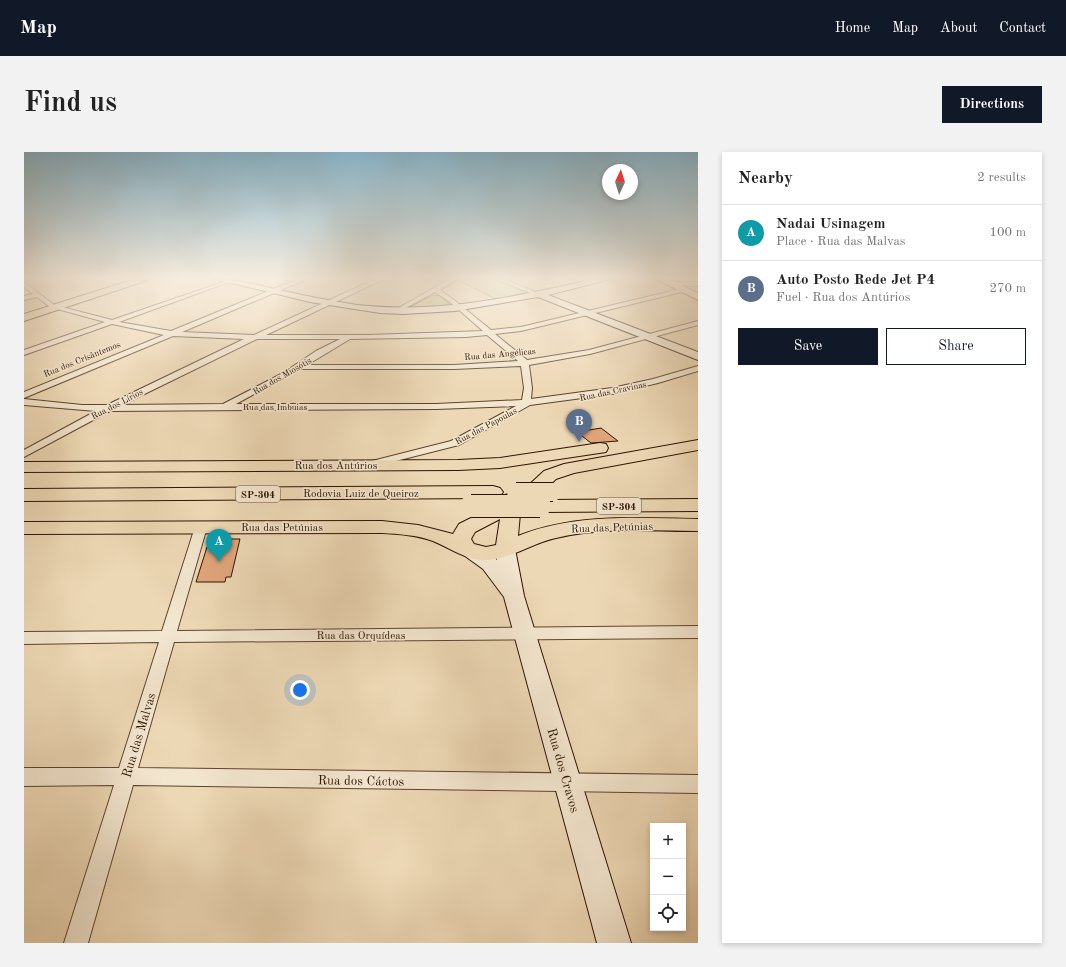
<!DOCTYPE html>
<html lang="en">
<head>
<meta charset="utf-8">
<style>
	body { margin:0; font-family:"Old Standard TT",serif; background:#f2f2f2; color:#222 }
	.controls { position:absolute; right:12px; bottom:12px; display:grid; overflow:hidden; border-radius:0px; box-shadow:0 2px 6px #0003 }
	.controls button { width:36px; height:36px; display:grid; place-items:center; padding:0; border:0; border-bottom:1px solid #e0e0e0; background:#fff; color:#222; font:20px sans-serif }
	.compass { position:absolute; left:578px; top:12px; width:36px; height:36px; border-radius:50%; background:#fff; box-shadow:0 2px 6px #0003; rotate:4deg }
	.you { position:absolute; left:276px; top:538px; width:14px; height:14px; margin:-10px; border:3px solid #fff; border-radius:50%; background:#1a73e8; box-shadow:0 0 0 6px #1a73e833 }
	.badge { display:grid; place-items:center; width:26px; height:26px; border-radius:50%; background:#111827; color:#fff; font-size:13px; font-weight:700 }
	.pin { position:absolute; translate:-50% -33px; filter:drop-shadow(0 1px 2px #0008) }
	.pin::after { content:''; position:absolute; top:21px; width:14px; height:12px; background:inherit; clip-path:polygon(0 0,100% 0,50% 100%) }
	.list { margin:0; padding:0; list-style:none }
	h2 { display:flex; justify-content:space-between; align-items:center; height:52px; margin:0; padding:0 16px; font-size:17px }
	h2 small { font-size:13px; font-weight:400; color:#767676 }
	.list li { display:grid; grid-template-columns:26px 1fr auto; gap:12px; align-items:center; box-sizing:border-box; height:56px; padding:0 16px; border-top:1px solid #e0e0e0 }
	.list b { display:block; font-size:15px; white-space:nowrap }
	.list p { margin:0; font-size:13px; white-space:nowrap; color:#767676 }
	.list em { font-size:13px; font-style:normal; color:#767676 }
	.actions { display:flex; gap:8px; padding:12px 16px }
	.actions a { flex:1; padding:9px 0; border:1px solid #111827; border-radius:0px; text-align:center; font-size:14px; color:#111827 }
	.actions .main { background:#111827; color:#fff }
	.icon { flex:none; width:22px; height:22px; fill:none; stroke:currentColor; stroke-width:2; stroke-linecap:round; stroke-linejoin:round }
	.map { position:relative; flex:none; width:674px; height:791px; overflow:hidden; border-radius:0px }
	header { display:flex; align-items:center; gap:24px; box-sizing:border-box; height:56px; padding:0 20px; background:#111827; color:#fff }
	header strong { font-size:19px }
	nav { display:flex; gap:22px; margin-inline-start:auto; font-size:14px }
	.intro { display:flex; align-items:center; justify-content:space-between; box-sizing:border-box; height:96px; padding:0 24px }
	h1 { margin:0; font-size:28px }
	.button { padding:10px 18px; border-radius:0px; background:#111827; color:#fff; font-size:14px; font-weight:700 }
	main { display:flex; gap:24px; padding:0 24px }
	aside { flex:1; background:#fff; border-radius:0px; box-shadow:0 2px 6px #0003 }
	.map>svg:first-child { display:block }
</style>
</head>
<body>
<header>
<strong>Map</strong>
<nav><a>Home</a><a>Map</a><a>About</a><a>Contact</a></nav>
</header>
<div class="intro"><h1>Find us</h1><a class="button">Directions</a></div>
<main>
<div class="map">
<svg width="674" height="791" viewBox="0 0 674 791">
	<rect width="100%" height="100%" fill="#edd8b5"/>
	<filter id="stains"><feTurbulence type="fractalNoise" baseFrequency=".005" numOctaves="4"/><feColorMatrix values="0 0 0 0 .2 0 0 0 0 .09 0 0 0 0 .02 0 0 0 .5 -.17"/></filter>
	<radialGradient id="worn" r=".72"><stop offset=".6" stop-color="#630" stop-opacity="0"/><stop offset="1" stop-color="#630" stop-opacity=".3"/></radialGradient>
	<!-- green -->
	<path fill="#bdbe8a" stroke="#766845" d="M432,127H472L513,142L475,149Z
		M409,143L416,144L428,154L382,157Z"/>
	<!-- building -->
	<path fill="#e2a77c" stroke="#2f1200" d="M577,276L594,289L567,291L553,280Z
		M196,387H216L207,425H202L201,430H172L183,395H194Z"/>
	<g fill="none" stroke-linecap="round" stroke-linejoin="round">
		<!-- street casing -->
		<g stroke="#5e442d" stroke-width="2">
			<path id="street" d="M274,127H283L158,180L230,183L351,127H360L242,183H345L459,179L426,150L411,140L374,160L369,159L426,127H434L416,138L430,148L467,178L497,175L660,136L663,138L662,139L497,179L471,182L503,208L565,198L674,169V173L566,202L505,213L508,236L507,247L588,236L629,227L674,214V219L634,231L588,242L506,253L435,293L348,315L343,312L344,310L427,289L492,254L412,257L86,259L0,305V298L72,259L0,253V247L58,253H83L220,187L149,184L0,246V240L140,183L88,172L0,203V198L81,170L26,155L13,145L0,148V144L9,142L0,135V130L30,153L88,168L205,128V130L95,170L147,179ZM463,183L494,209L430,213H283L326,187L442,185ZM233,187H316L292,199L259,221L199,252L98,253ZM497,214L500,236L498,248L412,252H212L276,217H430Z
				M472,127H481L516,142L511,143Z
				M649,130H674V134L647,133L646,132Z
				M177,371L183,375L153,479L674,474V486L150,490L114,616L674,623V641L109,633L64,791H40L90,633L0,634V616H95L135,490L0,492V480L138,479L171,375Z"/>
		</g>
		<!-- secondary casing -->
		<g stroke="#2f1200" stroke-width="2">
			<path id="secondary" d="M190,127C212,127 233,133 255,138C281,144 307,149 333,153C414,162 492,145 570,127H587L524,143L674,200V208L514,145L431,159L379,162L356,161L286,150Z
				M632,127H644L674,141V148Z
				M481,391L488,393L491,397L500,444L607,791H573L480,445L459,417L441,404L438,400L441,396C454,392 464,401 473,408L471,397L474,393Z"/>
		</g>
		<!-- primary casing -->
		<g stroke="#2f1200" stroke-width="2">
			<path id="primary" d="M111,127H127L0,169V162Z
				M674,288V298L550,321L532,327L496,362L494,384C551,361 615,366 674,367V379C627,379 578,375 532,386C508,391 487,407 463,408C443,409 426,396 409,389C393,383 375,382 358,381L0,382V370L358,369L394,373L429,382L435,372L465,357L481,343L488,341L494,343L520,319L540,312ZM476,367L472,393L462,395L450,392L447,387L451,380Z
				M576,291L582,292L584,296L582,300L476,316L434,318L0,320V310L434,308L476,306Z"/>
		</g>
		<!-- highway casing -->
		<g stroke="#2f1200" stroke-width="2">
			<path id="highway" d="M469,334L476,336L479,340L476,344L469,346L0,349V337Z
				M674,347V359L516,360L509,358L506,354L509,350L516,348Z"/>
		</g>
		<!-- street -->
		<use href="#street" fill="#f3e6cf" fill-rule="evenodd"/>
		<!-- secondary -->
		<use href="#secondary" fill="#f3e6cf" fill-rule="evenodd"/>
		<!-- primary -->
		<use href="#primary" fill="#edd8b5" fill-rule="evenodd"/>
		<!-- highway -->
		<use href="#highway" fill="#edd8b5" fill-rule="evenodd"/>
		<!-- highway-bridge-far1 casing -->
		<g stroke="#2f1200" stroke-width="20" stroke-linecap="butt">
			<path id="highway-bridge-far1" d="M492,340H529"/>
		</g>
		<!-- highway-bridge casing -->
		<g stroke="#2f1200" stroke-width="24" stroke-linecap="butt">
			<path id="highway-bridge" d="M447,354H516"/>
		</g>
		<!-- highway-bridge-far1 -->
		<use href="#highway-bridge-far1" stroke="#edd8b5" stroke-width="18"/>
		<!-- highway-bridge -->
		<use href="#highway-bridge" stroke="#edd8b5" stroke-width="22"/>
	</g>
	<!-- sky -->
	<linearGradient id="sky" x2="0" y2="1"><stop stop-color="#89b7ce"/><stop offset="0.53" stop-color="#f7edde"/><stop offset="1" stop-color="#f7edde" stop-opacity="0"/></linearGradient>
	<rect width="674" height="238" fill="url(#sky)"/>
	<g text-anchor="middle" stroke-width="3" stroke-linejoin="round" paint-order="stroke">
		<!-- far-street labels -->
		<g font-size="9" fill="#2f1200" stroke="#f3e6cf">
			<text transform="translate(476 202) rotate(-5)" y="3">Rua das Angélicas</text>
			<text transform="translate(58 207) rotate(-22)" y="3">Rua dos Crisântemos</text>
			<text transform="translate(258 224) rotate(-30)" y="3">Rua dos Miosótis</text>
			<text transform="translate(589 239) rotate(-12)" y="3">Rua das Cravinas</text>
			<text transform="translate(93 252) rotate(-27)" y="3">Rua dos Lírios</text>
			<text x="251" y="258">Rua das Imbuias</text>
			<text transform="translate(462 274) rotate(-28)" y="3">Rua das Papoulas</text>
		</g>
		<!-- shield labels -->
		<g fill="#f3e6cf" stroke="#6a523e" stroke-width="1">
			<rect x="212" y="334" width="44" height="16" rx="3"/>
			<rect x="573" y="346" width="44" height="16" rx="3"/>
		</g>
		<g font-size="10" font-weight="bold" fill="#2f1200">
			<text x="234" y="346">SP-304</text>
			<text x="595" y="358">SP-304</text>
		</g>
		<!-- street labels -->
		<g font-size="11" fill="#2f1200" stroke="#f3e6cf">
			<text x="312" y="317">Rua dos Antúrios</text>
			<text x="337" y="345">Rodovia Luiz de Queiroz</text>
			<text x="258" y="379">Rua das Petúnias</text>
			<text transform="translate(588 375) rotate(-2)" y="4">Rua das Petúnias</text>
			<text x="337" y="487">Rua das Orquídeas</text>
		</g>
		<!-- near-street labels -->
		<g font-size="13" fill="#2f1200" stroke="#f3e6cf">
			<text transform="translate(114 583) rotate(-73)" y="5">Rua das Malvas</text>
			<text transform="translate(540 618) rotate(74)" y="5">Rua dos Cravos</text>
			<text transform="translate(337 628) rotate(1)" y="5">Rua dos Cáctos</text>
		</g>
	</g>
	<rect width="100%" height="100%" filter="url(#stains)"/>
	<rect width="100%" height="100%" fill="url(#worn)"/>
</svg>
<div class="controls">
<button>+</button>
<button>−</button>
<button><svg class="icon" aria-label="locate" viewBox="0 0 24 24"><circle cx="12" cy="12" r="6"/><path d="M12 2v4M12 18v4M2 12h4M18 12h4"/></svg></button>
</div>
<svg class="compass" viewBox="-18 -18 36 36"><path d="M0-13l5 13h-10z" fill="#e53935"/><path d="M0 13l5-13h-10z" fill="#767676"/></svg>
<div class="you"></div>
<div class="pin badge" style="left:195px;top:410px;background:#0f9aa8">A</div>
<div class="pin badge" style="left:555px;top:290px;background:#5c6f8a">B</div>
</div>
<aside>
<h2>Nearby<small>2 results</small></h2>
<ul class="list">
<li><span class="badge" style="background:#0f9aa8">A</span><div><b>Nadai Usinagem</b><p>Place · Rua das Malvas</p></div><em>100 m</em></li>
<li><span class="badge" style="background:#5c6f8a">B</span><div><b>Auto Posto Rede Jet P4</b><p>Fuel · Rua dos Antúrios</p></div><em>270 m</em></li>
</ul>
<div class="actions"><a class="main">Save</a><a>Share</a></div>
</aside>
</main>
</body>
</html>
